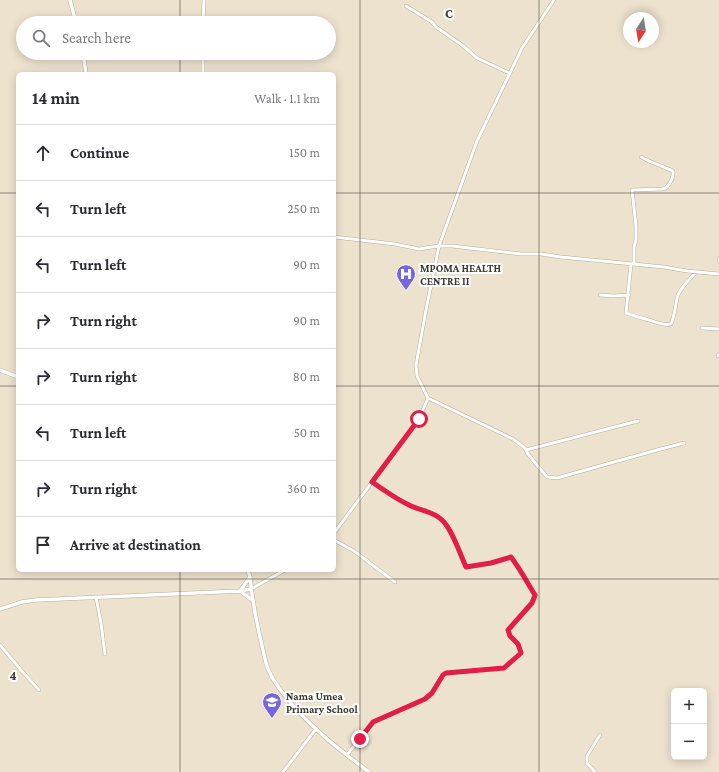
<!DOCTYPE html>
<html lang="en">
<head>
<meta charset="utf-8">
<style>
	body { margin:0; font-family:"Crimson Pro",serif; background:#f7f7f7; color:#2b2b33 }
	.controls { position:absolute; right:12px; bottom:12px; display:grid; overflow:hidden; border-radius:6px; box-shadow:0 2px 10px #0003 }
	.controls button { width:36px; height:36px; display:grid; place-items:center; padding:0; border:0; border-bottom:1px solid #e1e1e2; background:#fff; color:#2b2b33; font:20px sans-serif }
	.compass { position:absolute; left:623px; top:12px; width:36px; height:36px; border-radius:50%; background:#fff; box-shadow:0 2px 10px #0003; rotate:192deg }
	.stop { position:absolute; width:12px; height:12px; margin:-9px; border:3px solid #e11d48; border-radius:50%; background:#fff }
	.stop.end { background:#e11d48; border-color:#fff; box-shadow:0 1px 4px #0008 }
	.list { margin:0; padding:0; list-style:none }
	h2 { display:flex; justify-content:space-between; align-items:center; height:52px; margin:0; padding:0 16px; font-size:17px }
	h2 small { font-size:13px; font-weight:400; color:#7c7c81 }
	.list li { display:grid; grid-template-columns:26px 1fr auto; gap:12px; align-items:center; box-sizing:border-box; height:56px; padding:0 16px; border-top:1px solid #e1e1e2 }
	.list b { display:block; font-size:15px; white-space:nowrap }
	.list em { font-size:13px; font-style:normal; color:#7c7c81 }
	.icon { flex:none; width:22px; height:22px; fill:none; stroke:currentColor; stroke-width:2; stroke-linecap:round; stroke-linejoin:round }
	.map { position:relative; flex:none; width:719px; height:772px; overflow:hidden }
	.search { position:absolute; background:#fff; box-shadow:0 2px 10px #0003; left:16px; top:16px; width:320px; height:44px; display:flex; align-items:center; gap:10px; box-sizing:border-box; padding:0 14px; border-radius:22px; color:#7c7c81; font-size:15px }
	.panel { position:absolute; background:#fff; box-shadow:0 2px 10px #0003; left:16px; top:72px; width:320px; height:500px; border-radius:6px }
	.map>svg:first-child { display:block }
</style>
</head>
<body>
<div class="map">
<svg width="719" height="772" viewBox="0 0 719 772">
	<rect width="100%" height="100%" fill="#ede2ce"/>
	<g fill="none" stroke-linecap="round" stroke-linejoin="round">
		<!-- minor casing -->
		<g stroke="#b7ac9a" stroke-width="4">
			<path id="minor" d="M406,6L432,22L436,27L462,45L477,58L509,73
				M203,23L204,0
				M203,53V74
				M334,237L395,244L419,249L439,246H452L521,254H541L561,257L664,267L687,271L719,274
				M719,259V261
				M631,264L626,313C634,316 641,318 649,320C656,322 664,326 671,324C675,315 675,305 678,295C682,286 690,279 696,272
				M634,264V247L636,240V226L632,190L662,189L666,188C670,183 674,178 673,171C663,166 651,163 641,157
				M600,295L613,296L629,295
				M702,328L719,329
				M718,356L719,354
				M428,398L513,439L525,448L528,454L547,477L557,478L657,450L684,443
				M526,450L638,421
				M334,533L419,419L428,398L417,376L416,365L426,310L439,246L477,141L522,48L554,0
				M334,540L354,551L395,582
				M251,589L285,570
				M96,597L101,623L105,654
				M0,645L20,669L39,690
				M347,755L373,722L425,699L432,693L443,675L446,673L504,668L521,653L518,644L510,636L508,630L531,603L534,598L535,595L519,568L511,557L491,563L466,567C460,554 452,529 442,520C433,511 420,511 409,505C396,499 384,490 373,482
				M283,772L316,729
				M595,772L587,763V756L600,735"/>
		</g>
		<!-- tertiary casing -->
		<g stroke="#b7ac9a" stroke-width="4.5">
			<path id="tertiary" d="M70,0L76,23
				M83,53L86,74
				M0,370L18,377
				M248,570C251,579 251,590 253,600C256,621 261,642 266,663C269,674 275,683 282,692C306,724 337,748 369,772
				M250,577L240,591L252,600
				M0,609L22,602L36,600L240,591L251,589"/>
		</g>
		<!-- minor -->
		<use href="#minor" stroke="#fff" stroke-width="3"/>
		<!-- tertiary -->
		<use href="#tertiary" stroke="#fff" stroke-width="3.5"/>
	</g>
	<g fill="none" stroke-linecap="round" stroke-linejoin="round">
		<!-- route -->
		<path stroke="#e11d48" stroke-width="5" d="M360,739L373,722L425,699L432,693L443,675L446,673L504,668L521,653L518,644L510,636L508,630L532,603L534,598L535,595C527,582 520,569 511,557L491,563L466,567C460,554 452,529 442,520C433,511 420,511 409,505C396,499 384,490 372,482L419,419"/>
	</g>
	<!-- grid -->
	<path fill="none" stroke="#3d3931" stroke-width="1" stroke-opacity="0.55" d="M180,0V23M360,0V772M539,0V772M180,53V74M0,193H18M334,193H719M0,386H18M334,386H719M180,570V772M0,579H719"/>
	<!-- icons -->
	<defs>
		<g id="hospital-pin" transform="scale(1)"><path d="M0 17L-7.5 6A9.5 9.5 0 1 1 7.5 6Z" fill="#7467e1" stroke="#fff"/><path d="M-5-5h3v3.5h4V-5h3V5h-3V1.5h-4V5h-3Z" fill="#fff"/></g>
		<g id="school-pin" transform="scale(1)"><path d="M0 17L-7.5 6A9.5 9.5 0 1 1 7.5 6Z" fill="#7467e1" stroke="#fff"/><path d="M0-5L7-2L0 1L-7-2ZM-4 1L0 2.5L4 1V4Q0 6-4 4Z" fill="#fff"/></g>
	</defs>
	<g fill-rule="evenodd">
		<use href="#hospital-pin" x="406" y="274"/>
		<use href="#school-pin" x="272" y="702"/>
	</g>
	<g text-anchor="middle" stroke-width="4" stroke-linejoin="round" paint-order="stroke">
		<!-- poi labels -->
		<g font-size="11" font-weight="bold" fill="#3d3931" stroke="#fff" text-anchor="start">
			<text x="420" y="272">MPOMA HEALTH<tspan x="420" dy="13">CENTRE II</tspan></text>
			<text x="286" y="700">Nama Umea<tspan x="286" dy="13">Primary School</tspan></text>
		</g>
	</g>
	<g font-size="13" text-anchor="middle" font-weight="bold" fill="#3d3931" stroke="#fff" stroke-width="4" stroke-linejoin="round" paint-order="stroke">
		<text x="449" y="18">C</text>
		<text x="13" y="680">4</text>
	</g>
</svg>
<div class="controls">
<button>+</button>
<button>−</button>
</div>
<svg class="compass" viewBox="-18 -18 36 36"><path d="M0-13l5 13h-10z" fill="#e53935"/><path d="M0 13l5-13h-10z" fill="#7c7c81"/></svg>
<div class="stop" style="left:419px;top:419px"></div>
<div class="stop end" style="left:360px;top:739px"></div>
<div class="search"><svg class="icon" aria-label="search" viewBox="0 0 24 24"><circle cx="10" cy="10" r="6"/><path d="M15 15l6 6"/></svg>Search here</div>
<section class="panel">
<h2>14 min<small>Walk · 1.1 km</small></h2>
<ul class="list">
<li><svg class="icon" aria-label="ahead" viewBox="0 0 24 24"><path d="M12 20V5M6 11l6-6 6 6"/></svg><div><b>Continue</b></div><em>150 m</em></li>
<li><svg class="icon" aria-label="left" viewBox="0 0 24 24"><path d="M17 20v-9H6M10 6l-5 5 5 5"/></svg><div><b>Turn left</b></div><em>250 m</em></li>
<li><svg class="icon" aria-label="left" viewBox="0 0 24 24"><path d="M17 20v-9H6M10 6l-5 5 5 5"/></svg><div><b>Turn left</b></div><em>90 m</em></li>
<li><svg class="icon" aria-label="right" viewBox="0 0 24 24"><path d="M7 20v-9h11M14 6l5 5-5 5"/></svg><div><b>Turn right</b></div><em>90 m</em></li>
<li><svg class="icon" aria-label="right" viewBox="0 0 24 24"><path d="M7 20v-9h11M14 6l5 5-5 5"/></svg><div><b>Turn right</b></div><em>80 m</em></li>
<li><svg class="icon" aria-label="left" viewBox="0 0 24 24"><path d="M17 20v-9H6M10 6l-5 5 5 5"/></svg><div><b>Turn left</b></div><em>50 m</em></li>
<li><svg class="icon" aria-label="right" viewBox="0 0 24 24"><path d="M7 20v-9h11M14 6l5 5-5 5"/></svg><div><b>Turn right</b></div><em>360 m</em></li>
<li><svg class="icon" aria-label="arrive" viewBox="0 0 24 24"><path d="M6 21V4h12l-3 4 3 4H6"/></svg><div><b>Arrive at destination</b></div></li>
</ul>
</section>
</div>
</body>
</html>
